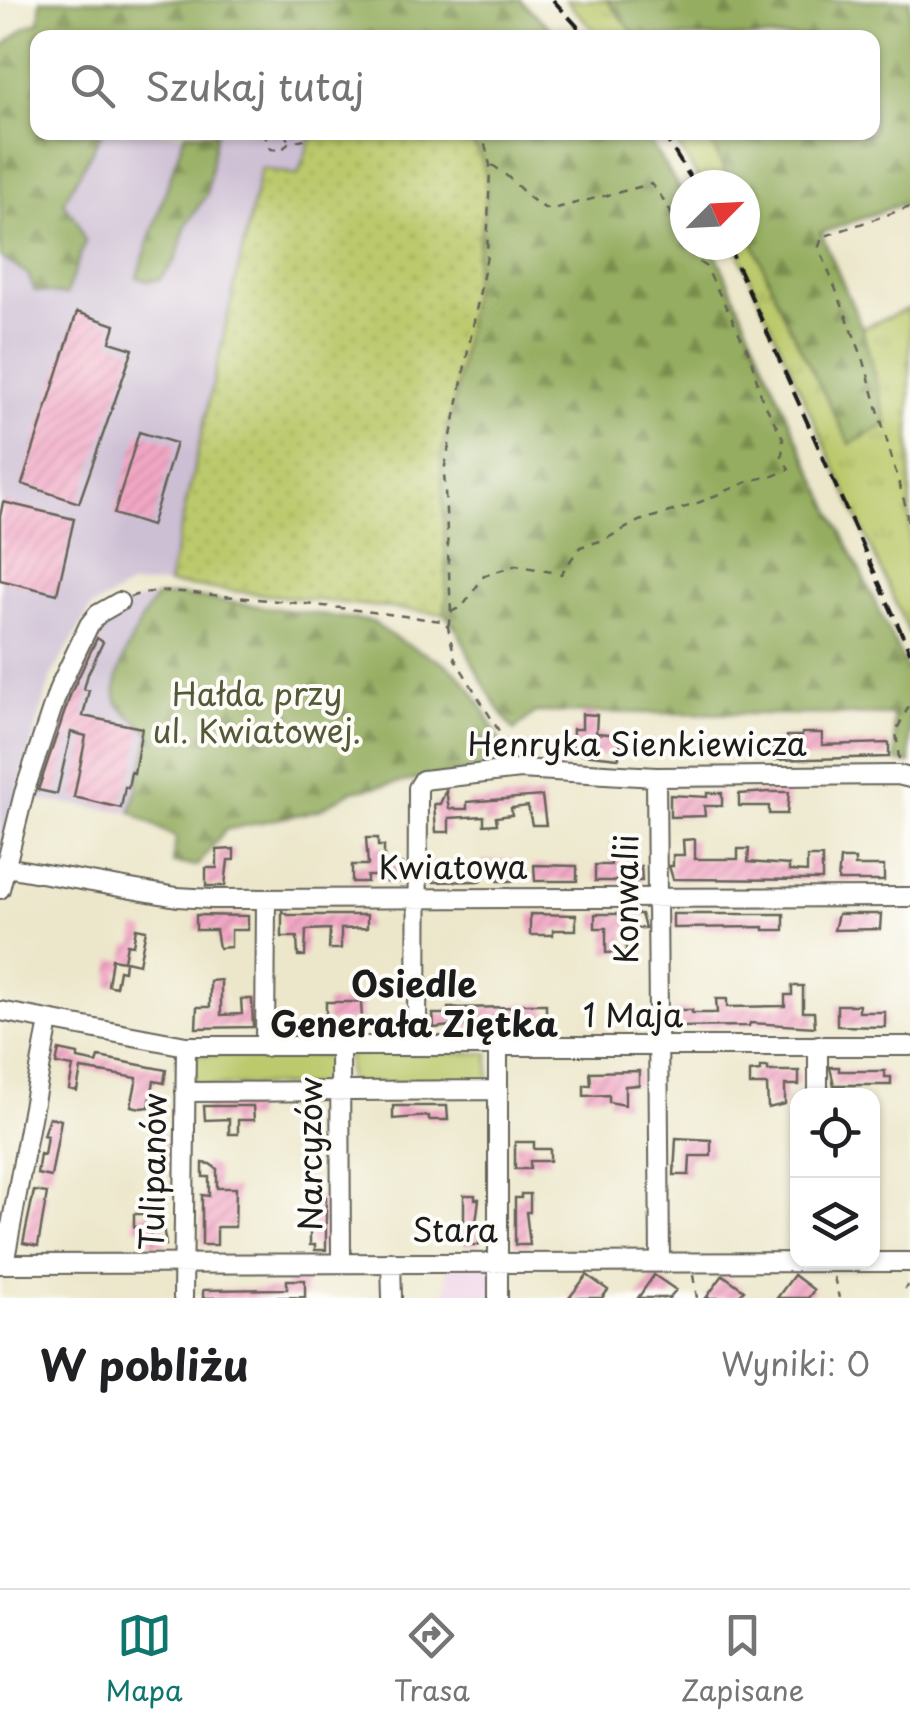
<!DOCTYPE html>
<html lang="pl">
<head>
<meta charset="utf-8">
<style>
	body { margin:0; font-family:"Playpen Sans",sans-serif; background:#f2f2f2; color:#202124 }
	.controls { position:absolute; right:30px; bottom:30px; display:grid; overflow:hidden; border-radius:20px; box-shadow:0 2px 8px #0004 }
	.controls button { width:90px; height:90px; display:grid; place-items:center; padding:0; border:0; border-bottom:2px solid #e0e0e0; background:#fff; color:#202124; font:50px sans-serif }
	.compass { position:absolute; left:670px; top:170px; width:90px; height:90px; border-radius:50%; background:#fff; box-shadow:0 2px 8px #0004; rotate:66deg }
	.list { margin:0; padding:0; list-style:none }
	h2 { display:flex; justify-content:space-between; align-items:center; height:130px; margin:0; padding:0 40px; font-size:42px }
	h2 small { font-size:32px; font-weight:400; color:#757577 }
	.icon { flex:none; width:55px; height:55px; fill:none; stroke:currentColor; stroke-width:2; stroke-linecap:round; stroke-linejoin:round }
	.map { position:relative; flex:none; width:910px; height:1298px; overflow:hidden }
	.search { position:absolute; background:#fff; box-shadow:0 2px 8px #0004; left:30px; right:30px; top:30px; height:110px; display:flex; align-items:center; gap:25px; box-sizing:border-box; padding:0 35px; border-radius:20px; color:#757577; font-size:38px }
	.sheet { height:290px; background:#fff }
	nav { display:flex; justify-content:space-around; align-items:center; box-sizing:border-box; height:140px; border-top:2px solid #e0e0e0; background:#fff; font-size:28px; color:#757577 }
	nav a { display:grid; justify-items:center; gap:5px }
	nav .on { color:#0f766e }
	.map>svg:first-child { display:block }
</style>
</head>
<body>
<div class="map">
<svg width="910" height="1298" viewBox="0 0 910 1298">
	<defs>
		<pattern id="grass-tufts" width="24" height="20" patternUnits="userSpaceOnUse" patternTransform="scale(2.5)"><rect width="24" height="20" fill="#bcc96c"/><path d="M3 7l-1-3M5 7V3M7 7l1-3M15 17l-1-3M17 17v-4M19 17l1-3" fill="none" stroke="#a1ac5d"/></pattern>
		<pattern id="forest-firs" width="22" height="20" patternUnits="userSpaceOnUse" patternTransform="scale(2.5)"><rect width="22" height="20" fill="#95ad60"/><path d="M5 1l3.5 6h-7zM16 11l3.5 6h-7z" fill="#798c4e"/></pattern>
		<pattern id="garden-dots" width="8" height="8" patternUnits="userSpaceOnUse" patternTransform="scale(2.5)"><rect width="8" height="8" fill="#bcc96c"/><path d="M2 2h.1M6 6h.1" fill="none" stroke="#a1ac5d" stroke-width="1.8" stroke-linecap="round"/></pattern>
		<pattern id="building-hatch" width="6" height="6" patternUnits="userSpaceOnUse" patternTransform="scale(2.5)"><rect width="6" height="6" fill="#f2a7c5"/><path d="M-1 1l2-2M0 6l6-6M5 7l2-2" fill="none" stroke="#cf8fa9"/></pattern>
	</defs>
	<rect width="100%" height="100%" fill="#fdfcf7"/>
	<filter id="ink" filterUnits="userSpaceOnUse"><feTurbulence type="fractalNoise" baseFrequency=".01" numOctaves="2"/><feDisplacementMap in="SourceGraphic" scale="20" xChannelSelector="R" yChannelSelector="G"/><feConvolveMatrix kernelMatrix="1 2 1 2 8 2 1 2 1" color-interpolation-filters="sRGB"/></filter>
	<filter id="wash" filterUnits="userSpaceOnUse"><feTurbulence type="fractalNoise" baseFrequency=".0048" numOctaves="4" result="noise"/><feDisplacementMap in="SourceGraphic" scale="40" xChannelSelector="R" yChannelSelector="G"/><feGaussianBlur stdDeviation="2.25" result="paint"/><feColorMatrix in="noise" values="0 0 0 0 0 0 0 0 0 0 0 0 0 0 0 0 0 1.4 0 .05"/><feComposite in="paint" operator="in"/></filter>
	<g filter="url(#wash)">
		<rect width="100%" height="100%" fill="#ece7cb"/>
		<!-- built -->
		<path fill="#eed0e7" d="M447,1264H495V1298H446Z"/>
		<!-- industrial -->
		<path fill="#ccbed3" d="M102,133H185L137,277L176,260L186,225L207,194L216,133H313L298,175L261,168L168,584L130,586L91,608L51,677L0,857V257L28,274L76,219L63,203Z
			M156,597L143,616L116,696L118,705L151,733L131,812L28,799L58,702L90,634L106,615L140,599Z"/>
		<!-- grass -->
		<path fill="url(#grass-tufts)" stroke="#6c7244" stroke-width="2.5" d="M566,0H607L637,37H600Z
			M671,133H708L730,185H702Z
			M745,222L784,316L886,424L862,328L910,308V635L735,245H745Z"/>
		<!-- forest -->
		<path fill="url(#forest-firs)" stroke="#58643e" stroke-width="2.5" d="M41,0H520L560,37L38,38V132L102,133L63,203L76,219L85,242L66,295L35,291L28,274L0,257V48C17,38 18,27 39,22Z
			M607,0H910V201L821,233L862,328L887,424L850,444L784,316L745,222V185H730L708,133L872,132V38L637,37Z
			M185,133H216L207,194L186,225L176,260L160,279L147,281L137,277Z
			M454,133H644L685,197V245H712L801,447L910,676V764L896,761L893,715L535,712L514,731C497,709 485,687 472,662C463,643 460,629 444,614L447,598L441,455L455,396L487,190L465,136Z
			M178,595L373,622C395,642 422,650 447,665C474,682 496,734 510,763L352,791L319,810L225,830L197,866L173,863L176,838L131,812L151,733C141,724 128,716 120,706C103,686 142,617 156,597Z"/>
		<!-- park -->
		<path fill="#bcc96c" stroke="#6c7244" stroke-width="2.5" d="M348,1053H489V1085H348Z
			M194,1054L335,1055V1086L193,1085Z"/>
		<!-- garden -->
		<path fill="url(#garden-dots)" stroke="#6c7244" stroke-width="2.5" d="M454,132C481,142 485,165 487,190L455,396L441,455L447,598L444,614L168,584L261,168L298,175L313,133Z"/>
		<g id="blocks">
			<!-- building -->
			<path fill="url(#building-hatch)" d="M77,312L115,325L110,342L133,349L79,503L22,484Z
				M139,432L176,443L151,526L114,514Z
				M3,502L74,519L57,594L0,580V517Z
				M97,638L103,642L88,674L84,689L89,690L83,716L142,728L134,773L131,772L128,788L125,787L121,808L74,797L86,736L71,732L57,794L38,790L71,693Z
				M582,714L597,715L596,733L621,735L619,758L572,753L573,729H582Z
				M802,733H822V745L889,743V757L773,760V740H787V736H802Z
				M446,790L449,809H467V802L542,796L546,825H532L528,806L511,808L512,815L496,817L497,824L484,825V816L449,818V832H436L434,804H440Z
				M768,792H789L787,814H769V806H739V794Z
				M707,793H722V806H704L705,816L670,817V795L707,797Z
				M366,838H378V846H384V865L402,864L403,882H387L386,876H367V882H352V865H368Z
				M695,839V859H738V849H749L748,862L789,865V871L807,872V857H822V880L673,879L669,866H673V855H684L683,840Z
				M611,841L625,842V866H641L642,881H595V865H611Z
				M234,849V860H228L225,886H206V868H217V850Z
				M840,859H855V866H884V881H838Z
				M513,860L514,881H498V871H481V881L434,882V865H479L483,861Z
				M534,865L577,866V881H535Z
				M282,911L288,915H367V928L341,929V949H329L330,929L306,930L305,956H298L297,937H282Z
				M530,914L576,915V930H553V935H530Z
				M595,914H641L645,928L626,930V952L606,953V928H595Z
				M673,914H784V930H764V927L673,928Z
				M838,914H881L880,929L834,930Z
				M196,915L248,916V930H231V947L219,948L216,930H196Z
				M136,928L146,930L139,964L125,961L124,971L119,970L116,987L108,985L112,959L124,961L127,944L133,945Z
				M221,980V1015L242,1014L241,999H252L253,1027L196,1028L197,1007H210V981Z
				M792,986H803V1012H814L815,1027L750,1023L749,1026L674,1027V1010H692V1013H717L716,999H727V1007L785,1006V995H792Z
				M326,1002H361L362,1020L326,1022Z
				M516,1004H546V1027H498V1019H481V1028H466V1024L434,1028L433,1014H449L448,1008L516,1007Z
				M837,1005H859V1012H885V1027L837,1026Z
				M59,1050L78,1054V1059L97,1063L99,1057L166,1070L164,1083L154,1081L149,1107L141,1108L131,1106L137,1078L81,1069L77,1091L69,1089L73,1067L56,1064Z
				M760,1067H768V1071H799V1085H785V1104L768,1108L767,1085H750V1072L760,1071Z
				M830,1067H839V1071H885V1077H891V1085H834Z
				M639,1071V1085L625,1086V1105L609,1102V1095L584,1096V1085H591L590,1072Z
				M204,1106H253L254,1120H238V1134H229V1119L205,1120Z
				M393,1106H447L448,1120H429V1116L393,1119Z
				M49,1117L61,1120L51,1177L37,1174L40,1154L44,1155L47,1136L43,1135Z
				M166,1135L167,1169H151L152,1136Z
				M676,1138L711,1140V1156H690L689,1175H674Z
				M515,1142H534V1149H550V1161H530V1169H515Z
				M203,1163L210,1164L217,1169V1188H236L235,1227H217V1245H202V1195L209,1196V1177H203Z
				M34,1191L47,1193L38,1246L23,1243Z
				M521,1194H530V1212H526L530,1245H515V1198H521Z
				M464,1195H475V1199H479L475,1231H479V1245H464Z
				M310,1197H326V1250H315V1245H310Z
				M134,1214H161L166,1245H150L151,1230L134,1227Z
				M587,1275L608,1290L602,1298H569Z
				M654,1275L676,1290L669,1298H638Z
				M723,1275L744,1290L737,1298H706Z
				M794,1275L814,1290L808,1298H777Z
				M287,1280H305V1297L203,1298V1290L287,1289Z"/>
		</g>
	</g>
	<g filter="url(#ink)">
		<use href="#blocks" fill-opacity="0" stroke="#656359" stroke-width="2.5"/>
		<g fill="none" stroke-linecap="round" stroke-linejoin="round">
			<!-- minor casing -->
			<g stroke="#656359" stroke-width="22">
				<path id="minor" d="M656,777L660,1261
					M0,866L177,897L212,899L910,897
					M0,889L24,793L59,688L89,625L98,614L119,602
					M0,1011L186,1046H910
					M340,1046L341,1261
					M417,1046L418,788L423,780L520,769L656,777L898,775L910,778
					M265,1047L266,899
					M498,1047V1298
					M185,1092L497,1090
					M818,1096V1045
					M391,1261L392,1298
					M0,1264L910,1262
					M4,1264L49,1021
					M183,1298L186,1046"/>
			</g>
			<!-- path -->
			<path stroke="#656359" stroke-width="2.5" stroke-dasharray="8 8" stroke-linecap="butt" d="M263,132L271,149L282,150L288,143L304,139L306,132
				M285,132L288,141
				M492,165C514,178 526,200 549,210L651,184L666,203L685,241
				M910,207L822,237L819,247L864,361L905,504L910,539
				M130,597C158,586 193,594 223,596C296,602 368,611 441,621L448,627L455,659L513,754
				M451,612L463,606L484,576L516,565L561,574L580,547L604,540L639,521L693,505L752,480L773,476L789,469L782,457L783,438L762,399L750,355L706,267L695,259L687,245
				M448,627L451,612L444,471L487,256L490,165L483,137L475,132
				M899,759L896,731L910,704
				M693,1275L697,1298
				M834,1277L839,1298
				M905,1289L908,1285"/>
			<!-- minor -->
			<use href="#minor" stroke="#fff" stroke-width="18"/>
			<!-- rail -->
			<path stroke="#1c1c1c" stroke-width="4" stroke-dasharray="15 8" stroke-linecap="butt" d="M553,0L588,38
				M662,132L695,185
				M728,245L910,652"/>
		</g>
	</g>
	<g text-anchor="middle" stroke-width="8" stroke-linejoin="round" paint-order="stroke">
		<!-- park labels -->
		<g font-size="32" fill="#545938" stroke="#fdfcf7">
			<text x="257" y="706">Hałda przy<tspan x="257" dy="37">ul. Kwiatowej.</tspan></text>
		</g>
		<!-- street labels -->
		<g font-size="32" fill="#1c1c1c" stroke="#fdfcf7">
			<text x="637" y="756">Henryka Sienkiewicza</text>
			<text x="453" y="879">Kwiatowa</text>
			<text transform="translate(627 899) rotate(-90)" y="11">Konwalii</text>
			<text x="633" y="1027">1 Maja</text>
			<text transform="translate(311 1154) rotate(-90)" y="11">Narcyzów</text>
			<text transform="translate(154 1172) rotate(-89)" y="11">Tulipanów</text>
			<text x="455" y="1242">Stara</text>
		</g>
		<!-- neighbourhood labels -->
		<g font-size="35" font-weight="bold" fill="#1c1c1c" stroke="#fdfcf7">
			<text x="414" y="997">Osiedle<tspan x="414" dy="40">Generała Ziętka</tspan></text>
		</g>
	</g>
</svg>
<div class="controls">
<button><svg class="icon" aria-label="locate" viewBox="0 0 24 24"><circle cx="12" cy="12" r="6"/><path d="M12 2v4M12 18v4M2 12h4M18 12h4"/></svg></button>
<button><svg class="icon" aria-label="layers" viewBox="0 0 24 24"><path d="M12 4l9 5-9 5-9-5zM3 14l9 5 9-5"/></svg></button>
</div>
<svg class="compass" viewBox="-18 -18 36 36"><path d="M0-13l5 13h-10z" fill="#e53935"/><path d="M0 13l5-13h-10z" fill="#757577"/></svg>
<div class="search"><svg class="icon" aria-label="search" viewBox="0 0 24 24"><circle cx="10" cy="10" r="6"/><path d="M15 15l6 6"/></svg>Szukaj tutaj</div>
</div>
<section class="sheet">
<h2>W pobliżu<small>Wyniki: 0</small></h2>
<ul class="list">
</ul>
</section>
<nav>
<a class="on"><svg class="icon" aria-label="map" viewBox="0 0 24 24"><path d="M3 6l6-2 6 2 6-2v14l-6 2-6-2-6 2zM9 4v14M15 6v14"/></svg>Mapa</a>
<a><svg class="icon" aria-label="directions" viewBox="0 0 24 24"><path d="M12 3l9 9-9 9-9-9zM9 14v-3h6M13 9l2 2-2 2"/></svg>Trasa</a>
<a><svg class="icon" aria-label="saved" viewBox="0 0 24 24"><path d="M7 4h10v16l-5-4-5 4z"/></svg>Zapisane</a>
</nav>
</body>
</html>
